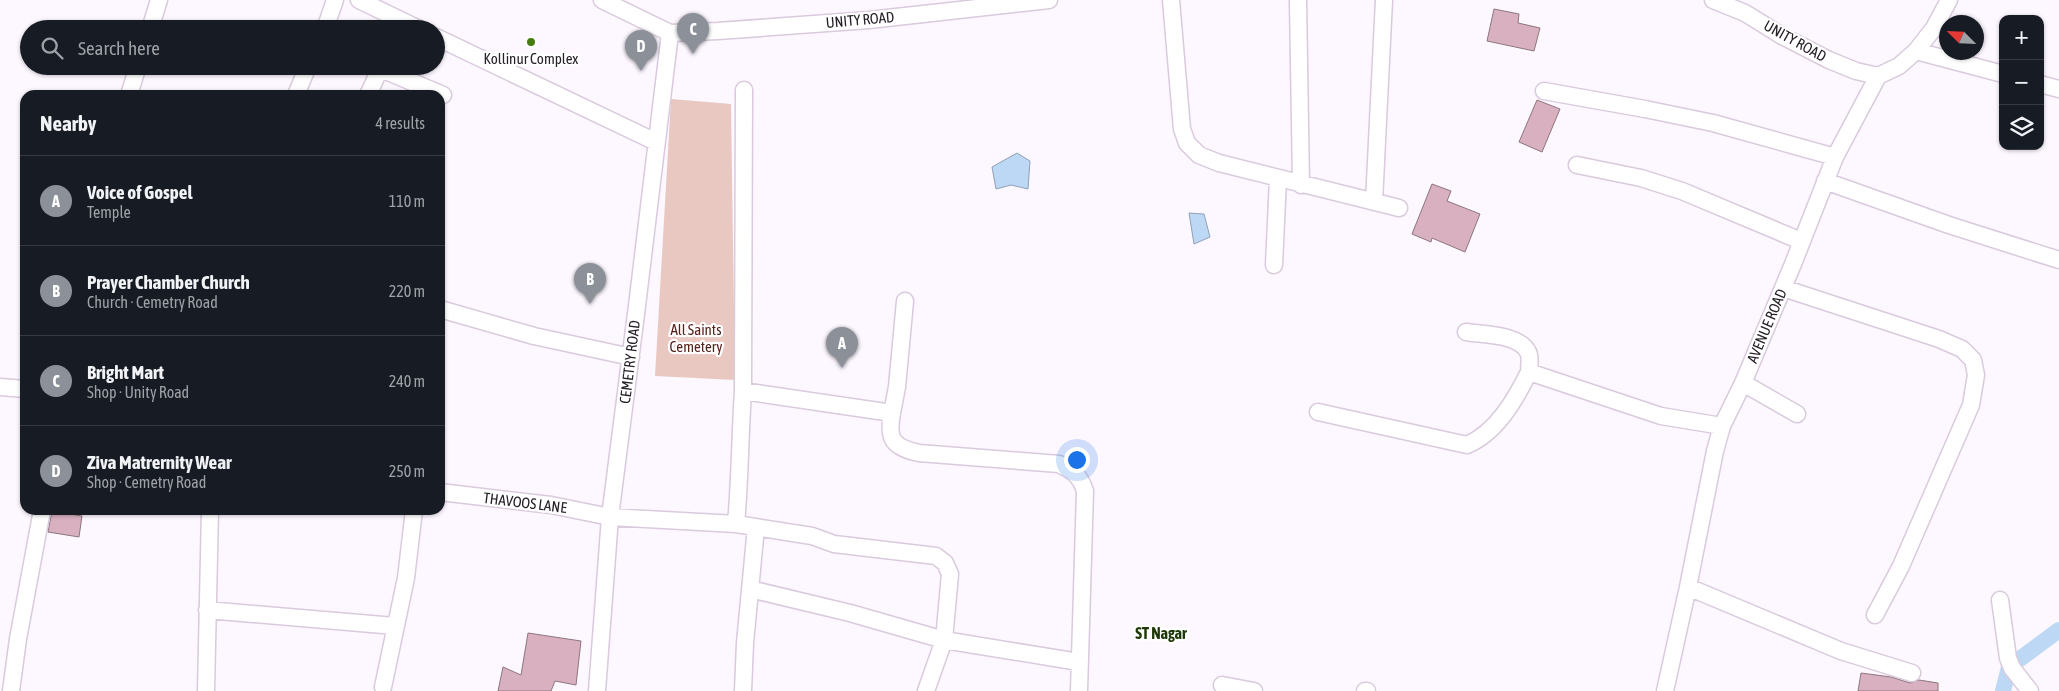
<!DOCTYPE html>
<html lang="en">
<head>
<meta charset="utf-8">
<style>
	body { margin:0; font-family:"Asap Condensed",sans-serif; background:#242831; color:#f1f3f6 }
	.controls { position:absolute; right:15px; top:15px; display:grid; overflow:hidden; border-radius:10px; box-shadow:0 1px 4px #0004 }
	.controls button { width:45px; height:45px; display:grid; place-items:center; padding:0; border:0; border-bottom:1px solid #363941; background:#171b24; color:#f1f3f6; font:25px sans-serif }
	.compass { position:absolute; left:1939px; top:15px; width:45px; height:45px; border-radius:50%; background:#171b24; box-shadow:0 1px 4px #0004; rotate:294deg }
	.you { position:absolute; left:1076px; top:459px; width:18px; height:18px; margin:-12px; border:4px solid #fff; border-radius:50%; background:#1a73e8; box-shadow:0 0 0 8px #1a73e833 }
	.badge { display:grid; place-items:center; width:32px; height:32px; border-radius:50%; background:#8c9099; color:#fff; font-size:16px; font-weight:700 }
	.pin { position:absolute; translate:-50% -41px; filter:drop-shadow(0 1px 2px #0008) }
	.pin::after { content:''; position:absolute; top:26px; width:18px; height:15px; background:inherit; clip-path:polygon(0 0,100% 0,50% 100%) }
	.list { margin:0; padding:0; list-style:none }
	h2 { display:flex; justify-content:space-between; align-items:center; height:65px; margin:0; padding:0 20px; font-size:21px }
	h2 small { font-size:16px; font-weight:400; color:#9ea1a6 }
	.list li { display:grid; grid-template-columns:32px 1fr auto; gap:15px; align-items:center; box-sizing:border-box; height:90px; padding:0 20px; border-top:1px solid #363941 }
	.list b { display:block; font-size:19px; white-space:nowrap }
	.list p { margin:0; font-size:16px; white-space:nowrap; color:#9ea1a6 }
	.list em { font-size:16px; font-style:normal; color:#9ea1a6 }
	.icon { flex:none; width:28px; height:28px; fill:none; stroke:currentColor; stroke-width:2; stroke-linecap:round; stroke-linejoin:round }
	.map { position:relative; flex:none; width:2059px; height:691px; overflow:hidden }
	.search { position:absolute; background:#171b24; box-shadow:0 1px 4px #0004; left:20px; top:20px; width:425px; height:55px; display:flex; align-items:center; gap:12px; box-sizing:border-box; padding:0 18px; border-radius:28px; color:#9ea1a6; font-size:19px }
	.panel { position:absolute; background:#171b24; box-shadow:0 1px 4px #0004; left:20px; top:90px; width:425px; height:425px; border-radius:15px }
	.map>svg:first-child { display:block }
</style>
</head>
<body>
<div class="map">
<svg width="2059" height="691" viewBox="0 0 2059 691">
	<rect width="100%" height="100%" fill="#fdf7ff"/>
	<!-- green -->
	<path fill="#e9c8c2" d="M671,99L731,104L735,380L655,376Z"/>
	<!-- water -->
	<path fill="#bdd8f4" stroke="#90a1b6" d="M1017,153L1030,161L1028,189L1011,185L996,189L992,167Z
		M1189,213L1204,214L1210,237L1194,244Z"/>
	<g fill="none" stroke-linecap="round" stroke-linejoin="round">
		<!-- canal -->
		<path stroke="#bdd8f4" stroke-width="16" d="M2003,691L2009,667L2059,630"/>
	</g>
	<!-- building -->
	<path fill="#d8b0bf" stroke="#8d767e" d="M1494,9L1519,14L1518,23L1540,28L1534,51L1487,41Z
		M1537,100L1560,109L1542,152L1519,142Z
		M1432,184L1451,191L1447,201L1480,214L1465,252L1432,238L1431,242L1412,234Z
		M52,511L82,516L79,537L48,532Z
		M528,633L581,641L576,685L555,681L551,691H498L503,667L521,675Z
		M1861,673L1891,677L1910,683L1919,680L1938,683V691H1858Z"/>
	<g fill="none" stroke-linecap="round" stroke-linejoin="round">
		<!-- minor casing -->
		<g stroke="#d9cadd" stroke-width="19">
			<path id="minor" d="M359,0L419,29
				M602,0L670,33L718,31L869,20L1049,0
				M1171,0L1182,129L1187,143L1199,155L1219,163L1399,208
				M1298,0L1301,185
				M1713,0L1745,13L1782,36L1829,60L1856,71L1878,76
				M150,29L159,0
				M325,29L335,0
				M436,37L656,142
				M1916,51L2003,74
				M374,66L443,95
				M2040,84L2059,89
				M1544,91L1645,109L1713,123L1835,157
				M129,95L138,66
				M296,95L308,66
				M368,95L380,69
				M1577,165L1641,178L1682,191L1801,241
				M1825,181L1949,225L2059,260
				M1374,202L1384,0
				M1274,265L1278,179
				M1783,288L1939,339L1962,349L1973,360L1976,375L1971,405L1901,566L1875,615
				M440,309L534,336L631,357
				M1466,332C1485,335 1519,334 1528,352C1531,357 1529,366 1529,372L1661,416L1722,426
				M1743,383L1797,414
				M0,387L25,389
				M743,391L744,90
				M1318,412L1467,445C1497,432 1515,400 1529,372
				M892,413C887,440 893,447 919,453L1059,464C1073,471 1080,475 1085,491L1079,691
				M440,492L551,505L610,517L736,524C740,480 740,436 743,391L892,413L897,387L905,301
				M736,524L812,536L834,544L936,556L945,563L950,574L944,640L1079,662
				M1688,587L1841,651L1912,673
				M750,589L850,613L944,640L926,691
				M2000,600L2008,658L2012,668L2030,691
				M207,610L395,626
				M1222,685L1254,691
				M383,687L406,578L414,510
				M11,691L18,639L42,510
				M206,691L210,510
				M597,691L610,517L636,314L670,33
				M743,691L745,643L756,527
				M1365,691H1367
				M1665,691L1688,587L1715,451L1722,426L1743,383L1793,264L1835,157L1878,76L1899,66L1916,51L1934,28L1949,0"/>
		</g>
		<!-- minor -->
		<use href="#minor" stroke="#fff" stroke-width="16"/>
	</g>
	<!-- markers -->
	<circle fill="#467c10" stroke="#fff" stroke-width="2" cx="531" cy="42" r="5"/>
	<g text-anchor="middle" stroke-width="4.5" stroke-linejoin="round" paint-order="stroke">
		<!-- street labels -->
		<g font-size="15" fill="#262027" stroke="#fff">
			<text transform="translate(860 20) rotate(-5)" y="5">UNITY ROAD</text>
			<text transform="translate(1795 41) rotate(29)" y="5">UNITY ROAD</text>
			<text transform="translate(1767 326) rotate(-67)" y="5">AVENUE ROAD</text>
			<text transform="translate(630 362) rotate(-83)" y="5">CEMETRY ROAD</text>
			<text transform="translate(525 503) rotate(7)" y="5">THAVOOS LANE</text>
		</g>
		<!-- poi labels -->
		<g font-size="15" fill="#262027" stroke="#fff">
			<text x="531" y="64">Kollinur Complex</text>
		</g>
		<!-- park labels -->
		<g font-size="15" fill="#56221b" stroke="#fff">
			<text x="696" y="335">All Saints<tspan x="696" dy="17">Cemetery</tspan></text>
		</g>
		<!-- neighbourhood labels -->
		<g font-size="16" font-weight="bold" fill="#1e3807" stroke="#fff">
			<text x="1161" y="639">ST Nagar</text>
		</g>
	</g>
</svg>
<div class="controls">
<button>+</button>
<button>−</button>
<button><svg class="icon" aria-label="layers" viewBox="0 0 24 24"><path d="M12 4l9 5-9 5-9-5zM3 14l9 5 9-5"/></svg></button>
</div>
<svg class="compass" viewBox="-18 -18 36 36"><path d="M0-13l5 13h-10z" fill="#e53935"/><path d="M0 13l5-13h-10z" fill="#9ea1a6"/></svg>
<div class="you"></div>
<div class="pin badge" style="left:842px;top:368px">A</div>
<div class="pin badge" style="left:590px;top:304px">B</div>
<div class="pin badge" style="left:693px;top:54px">C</div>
<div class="pin badge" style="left:641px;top:71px">D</div>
<div class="search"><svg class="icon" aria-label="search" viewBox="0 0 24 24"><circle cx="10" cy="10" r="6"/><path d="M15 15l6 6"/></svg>Search here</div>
<section class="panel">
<h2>Nearby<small>4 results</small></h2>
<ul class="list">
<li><span class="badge">A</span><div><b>Voice of Gospel</b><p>Temple</p></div><em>110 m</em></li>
<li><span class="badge">B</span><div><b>Prayer Chamber Church</b><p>Church · Cemetry Road</p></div><em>220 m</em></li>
<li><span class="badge">C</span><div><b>Bright Mart</b><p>Shop · Unity Road</p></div><em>240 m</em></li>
<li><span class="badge">D</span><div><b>Ziva Matrernity Wear</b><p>Shop · Cemetry Road</p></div><em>250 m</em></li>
</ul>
</section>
</div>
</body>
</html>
